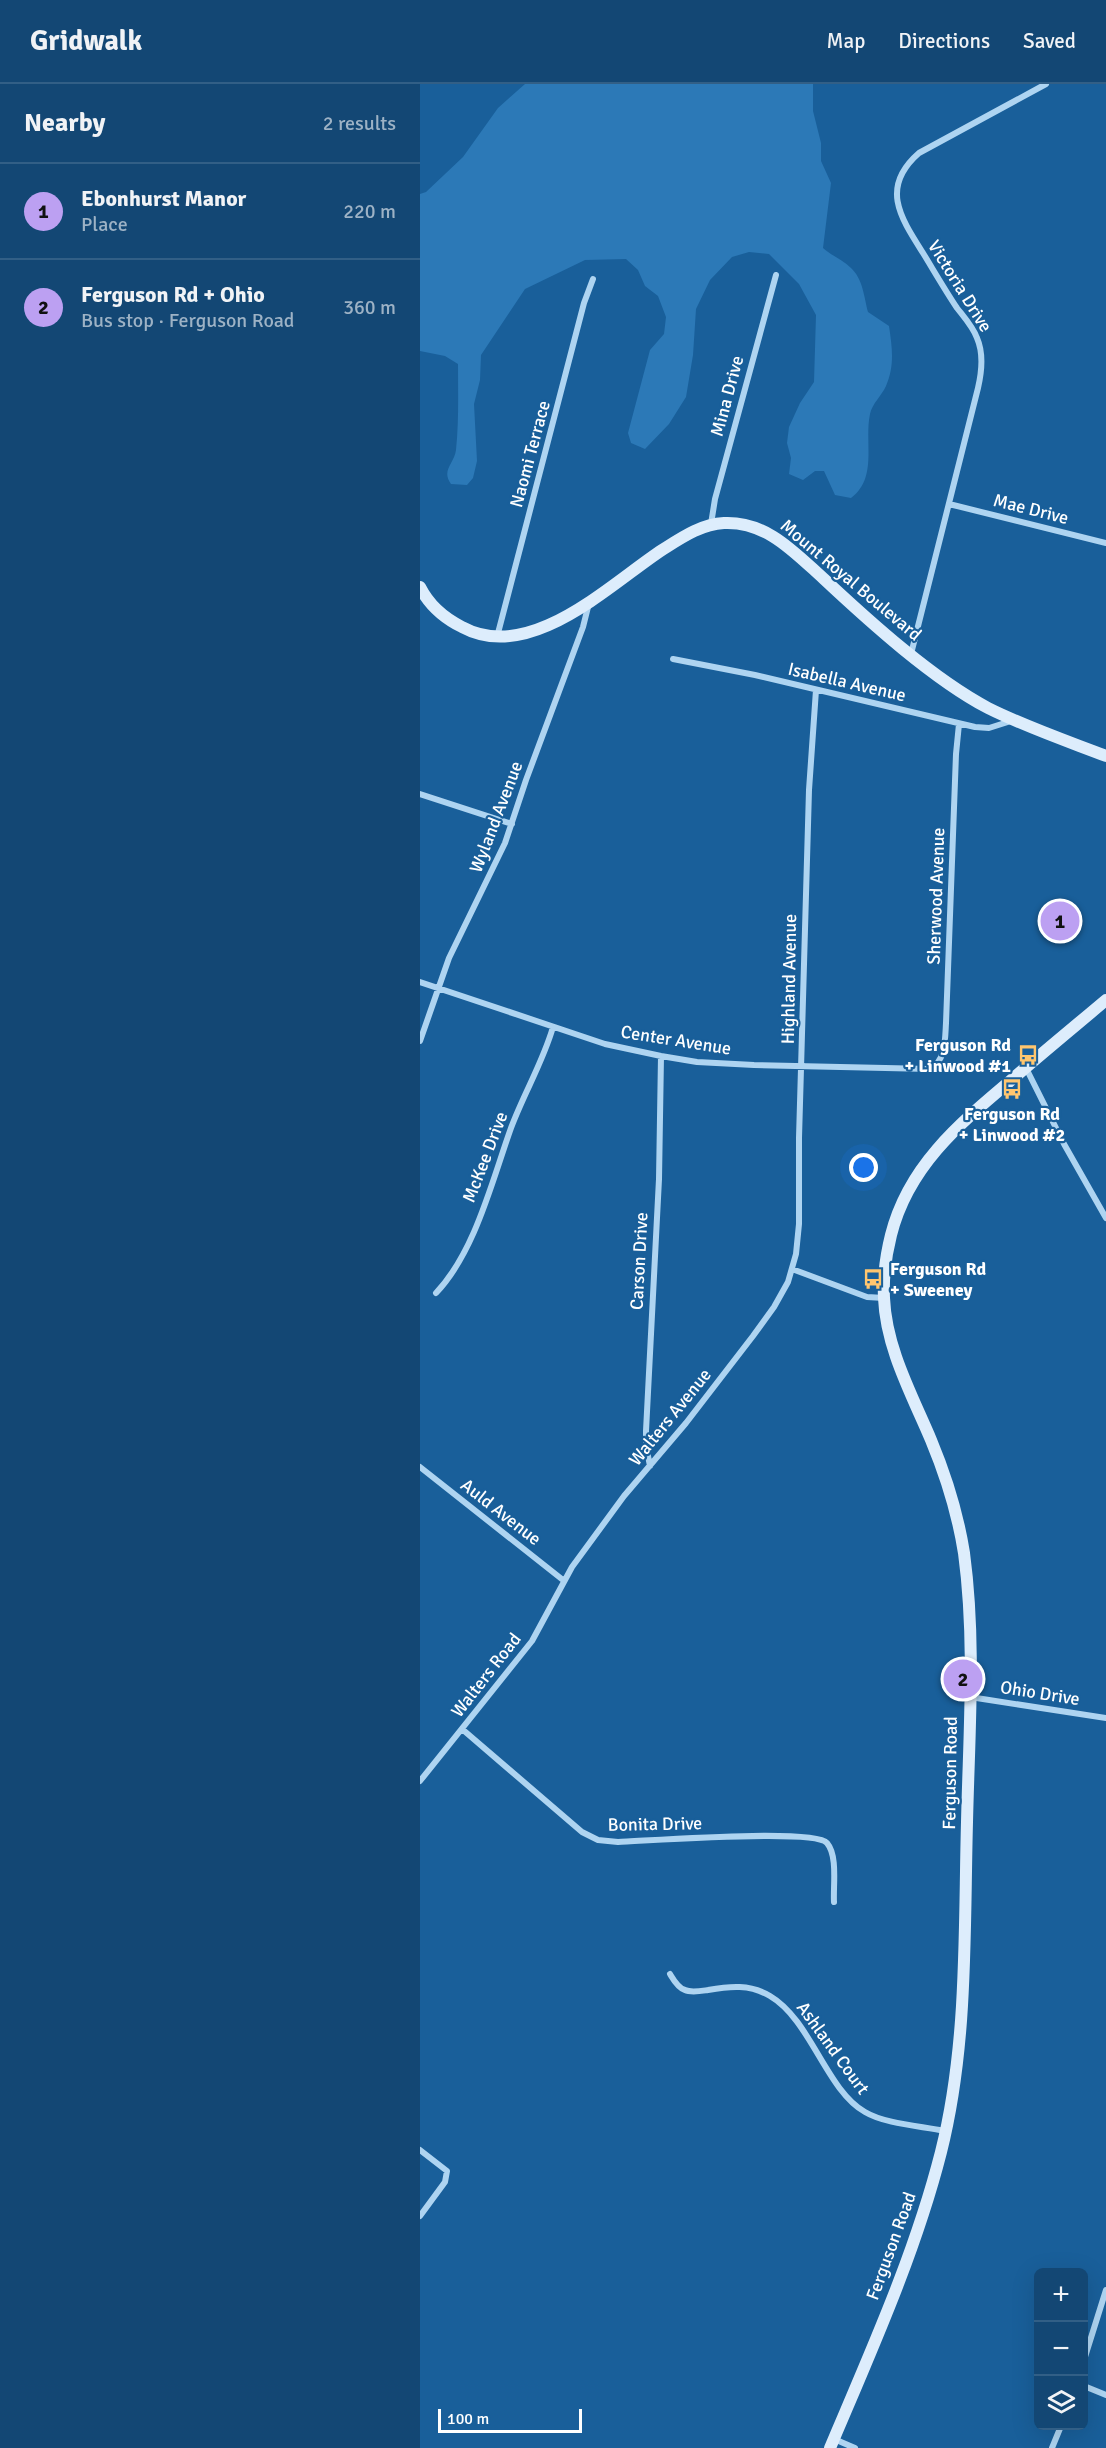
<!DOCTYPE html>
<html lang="en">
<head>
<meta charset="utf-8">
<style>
	body { margin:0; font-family:Signika,sans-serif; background:#20517c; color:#f1f3f6 }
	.controls { position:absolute; right:18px; bottom:18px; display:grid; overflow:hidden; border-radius:9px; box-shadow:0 6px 24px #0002 }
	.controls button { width:54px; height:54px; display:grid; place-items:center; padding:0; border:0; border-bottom:2px solid #325f86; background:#134774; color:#f1f3f6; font:30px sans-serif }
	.scale { position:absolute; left:18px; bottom:15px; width:144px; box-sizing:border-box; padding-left:6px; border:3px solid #fff; border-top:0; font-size:16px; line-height:21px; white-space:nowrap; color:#fff; -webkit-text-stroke:4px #195f9a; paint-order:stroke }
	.you { position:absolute; left:444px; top:1084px; width:21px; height:21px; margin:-15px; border:4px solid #fff; border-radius:50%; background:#1a73e8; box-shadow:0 0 0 9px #1a73e833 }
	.badge { display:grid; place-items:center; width:39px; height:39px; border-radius:50%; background:#bca0f2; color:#111; font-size:20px; font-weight:700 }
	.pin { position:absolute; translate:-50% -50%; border:3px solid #fff; box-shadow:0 2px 6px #0006 }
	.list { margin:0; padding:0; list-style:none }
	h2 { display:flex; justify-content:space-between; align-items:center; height:78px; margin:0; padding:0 24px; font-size:26px }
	h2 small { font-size:20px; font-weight:400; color:#9db2c5 }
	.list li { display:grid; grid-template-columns:39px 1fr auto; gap:18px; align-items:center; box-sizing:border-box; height:96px; padding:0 24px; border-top:2px solid #325f86 }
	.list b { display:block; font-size:22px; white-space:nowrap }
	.list p { margin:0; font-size:20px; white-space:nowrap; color:#9db2c5 }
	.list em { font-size:20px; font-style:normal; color:#9db2c5 }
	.icon { flex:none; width:33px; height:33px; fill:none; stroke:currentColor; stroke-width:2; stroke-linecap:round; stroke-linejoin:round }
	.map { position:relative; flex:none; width:686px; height:2364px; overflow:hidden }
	header { display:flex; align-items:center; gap:36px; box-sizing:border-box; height:84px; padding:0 30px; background:#134774; border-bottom:2px solid #325f86 }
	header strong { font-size:28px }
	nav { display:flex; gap:33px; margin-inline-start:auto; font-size:21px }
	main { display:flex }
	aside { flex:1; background:#134774 }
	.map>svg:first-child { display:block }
</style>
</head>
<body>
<header>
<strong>Gridwalk</strong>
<nav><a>Map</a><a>Directions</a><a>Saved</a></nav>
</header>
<main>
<aside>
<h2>Nearby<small>2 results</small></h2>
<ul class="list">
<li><span class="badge">1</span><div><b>Ebonhurst Manor</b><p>Place</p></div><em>220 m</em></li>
<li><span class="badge">2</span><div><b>Ferguson Rd + Ohio</b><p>Bus stop · Ferguson Road</p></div><em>360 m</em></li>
</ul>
</aside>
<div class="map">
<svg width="686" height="2364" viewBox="0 0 686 2364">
	<rect width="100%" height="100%" fill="#195f9a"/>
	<!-- green -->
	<path fill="#2c79b7" d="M105,0H393V27L401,59V77L411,99L403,164C412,172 423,176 431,184C443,195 444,213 448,228L469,242C472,263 475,281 466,302C462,311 452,320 450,330C444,358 458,394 431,414L415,411L404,387H395L383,396L369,390L371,374L367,359L369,343L380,319L394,298L396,231L379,200L349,170L329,168L312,173L290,196L276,225L273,271L266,313L249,340L225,365L211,359L208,349L230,266L244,250L246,233L238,212L225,202L218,186L206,175L165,176L105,205L61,271L60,296L54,320L57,377L53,394L47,401L31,400C21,386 34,380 36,366C39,338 38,308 38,280L25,272L0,267V110L6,108L43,73L78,24Z"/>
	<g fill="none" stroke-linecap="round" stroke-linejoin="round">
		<!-- street -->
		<path stroke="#aed4f1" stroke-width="6" d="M529,420L686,459
			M291,440L295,415L356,191
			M77,553L164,219L173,195
			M491,570L558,304C562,287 564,270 557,254C553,243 544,233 537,224C525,206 514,187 503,169C480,133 460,103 499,69L626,0
			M253,575L335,591L555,643L569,644L591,637
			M0,710L92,740
			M0,898L185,960L241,972L277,978L334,981L510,985C526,977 525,955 526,939L536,670L539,640
			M0,957L29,874L85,759L106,696L163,543L169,519
			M606,984L644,1060L686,1134
			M372,1185L447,1213L464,1214
			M16,1209C55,1168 72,1097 91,1044C104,1009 123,978 133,943
			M230,1382L226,1362V1347L239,1095L241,972
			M0,1383L143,1496
			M550,1613L686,1634
			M42,1645L162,1748L178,1756L198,1758C227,1757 394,1744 407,1759C418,1772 413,1802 414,1818
			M0,1697L112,1557L152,1483L204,1412L266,1339L333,1252L354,1223L368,1198L376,1170L379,1140V1054L389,706L396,606
			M250,1890C253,1895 258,1904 265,1906C271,1909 281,1907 288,1906C310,1902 330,1900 350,1912C391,1936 406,2006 445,2028C465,2040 501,2042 525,2047
			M0,2066L27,2087L25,2098L0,2132
			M664,2276L686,2206
			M664,2302L686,2311
			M414,2355L435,2364
			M632,2364L641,2342"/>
		<!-- secondary -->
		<path stroke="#ddedfc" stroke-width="12" d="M0,503C9,521 24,534 42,543C110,580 189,501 242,466C261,454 281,440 304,439C347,437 375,469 404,495C450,538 513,595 568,624C606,643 647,657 686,672
			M410,2364C451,2267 495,2170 521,2068C548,1961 544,1848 547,1738C549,1649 556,1558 544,1469C538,1431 526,1392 511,1356C492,1311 466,1264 464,1214C463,1193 466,1171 471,1151C488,1083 538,1041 589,998C621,970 654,943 686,916"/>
	</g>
	<!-- icons -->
	<defs>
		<g id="bus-bare" transform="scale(1.62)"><path d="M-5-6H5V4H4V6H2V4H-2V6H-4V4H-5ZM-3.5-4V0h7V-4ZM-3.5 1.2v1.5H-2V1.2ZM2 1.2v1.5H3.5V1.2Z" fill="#ffc66f" stroke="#195f9a" stroke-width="2.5" paint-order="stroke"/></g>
	</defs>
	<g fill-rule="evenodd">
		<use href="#bus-bare" x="608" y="971"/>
		<use href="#bus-bare" x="592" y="1005"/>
		<use href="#bus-bare" x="453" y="1195"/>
	</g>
	<g text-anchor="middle" stroke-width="4.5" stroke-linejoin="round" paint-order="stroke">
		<!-- street labels -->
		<g font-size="18" fill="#fff" stroke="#195f9a">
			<text transform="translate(540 202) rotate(58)" y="6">Victoria Drive</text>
			<text transform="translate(307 312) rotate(-75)" y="6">Mina Drive</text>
			<text transform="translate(110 370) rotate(-75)" y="6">Naomi Terrace</text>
			<text transform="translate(611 425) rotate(14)" y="6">Mae Drive</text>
			<text transform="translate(431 496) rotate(40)" y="6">Mount Royal Boulevard</text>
			<text transform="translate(427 598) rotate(13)" y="6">Isabella Avenue</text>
			<text transform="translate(76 733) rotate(-69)" y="6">Wyland Avenue</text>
			<text transform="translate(516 812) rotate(-88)" y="6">Sherwood Avenue</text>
			<text transform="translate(369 895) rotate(-89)" y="6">Highland Avenue</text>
			<text transform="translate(256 956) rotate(9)" y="6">Center Avenue</text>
			<text transform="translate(65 1073) rotate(-69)" y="6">McKee Drive</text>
			<text transform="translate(219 1177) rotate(-87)" y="6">Carson Drive</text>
			<text transform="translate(250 1333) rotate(-51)" y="6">Walters Avenue</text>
			<text transform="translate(81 1428) rotate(38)" y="6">Auld Avenue</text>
			<text transform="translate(66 1591) rotate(-52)" y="6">Walters Road</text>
			<text transform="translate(620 1609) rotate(9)" y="6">Ohio Drive</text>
			<text transform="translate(530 1689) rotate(-89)" y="6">Ferguson Road</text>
			<text transform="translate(235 1740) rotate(-1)" y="6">Bonita Drive</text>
			<text transform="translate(413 1964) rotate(54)" y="6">Ashland Court</text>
			<text transform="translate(471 2162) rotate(-70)" y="6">Ferguson Road</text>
		</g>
		<!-- poi labels -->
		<g font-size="18" font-weight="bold" fill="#fff" stroke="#195f9a" text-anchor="end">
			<text x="591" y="967">Ferguson Rd<tspan x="591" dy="21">+ Linwood #1</tspan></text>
			<text x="592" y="1036" text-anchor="middle">Ferguson Rd<tspan x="592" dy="21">+ Linwood #2</tspan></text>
			<text x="470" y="1191" text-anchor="start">Ferguson Rd<tspan x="470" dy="21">+ Sweeney</tspan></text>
		</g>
	</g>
</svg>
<div class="controls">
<button>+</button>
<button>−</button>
<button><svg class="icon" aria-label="layers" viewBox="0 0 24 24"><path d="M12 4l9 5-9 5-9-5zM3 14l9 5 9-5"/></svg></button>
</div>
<div class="scale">100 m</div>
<div class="you"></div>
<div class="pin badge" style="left:640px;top:837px">1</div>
<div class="pin badge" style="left:543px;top:1595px">2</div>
</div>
</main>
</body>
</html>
